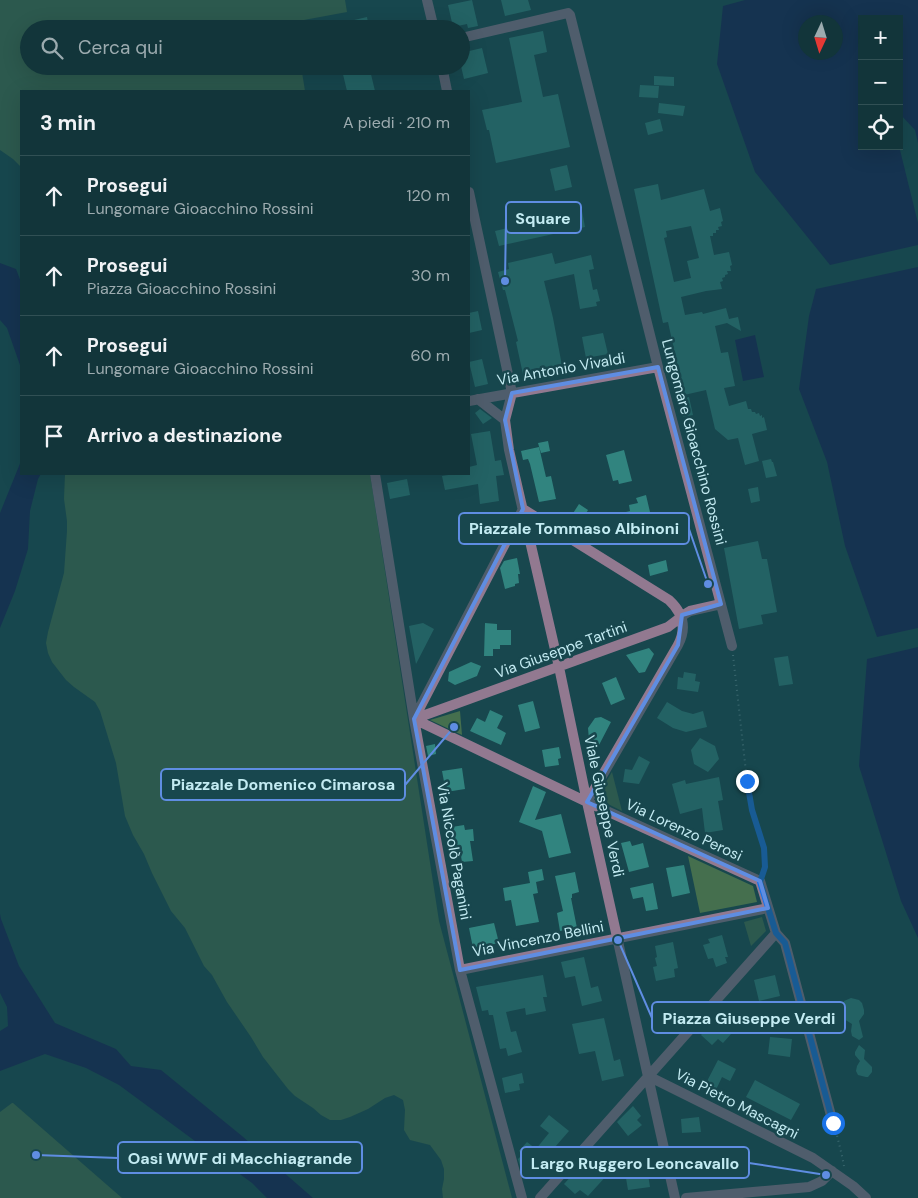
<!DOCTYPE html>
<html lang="it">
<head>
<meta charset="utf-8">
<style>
	body { margin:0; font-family:"DM Sans",sans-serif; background:#1f4045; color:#f1f3f6 }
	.controls { position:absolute; right:15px; top:15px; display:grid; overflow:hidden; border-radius:0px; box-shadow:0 5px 20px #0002 }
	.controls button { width:45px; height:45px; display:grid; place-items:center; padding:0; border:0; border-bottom:1px solid #315054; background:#12353a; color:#f1f3f6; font:25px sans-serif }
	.compass { position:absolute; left:798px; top:15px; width:45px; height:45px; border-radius:50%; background:#12353a; box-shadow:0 5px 20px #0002; rotate:184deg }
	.stop { position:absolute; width:15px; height:15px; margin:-11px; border:4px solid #1a73e8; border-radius:50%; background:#fff }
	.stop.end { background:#1a73e8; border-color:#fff; box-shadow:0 1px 5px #0008 }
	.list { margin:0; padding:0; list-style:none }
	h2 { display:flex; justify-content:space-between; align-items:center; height:65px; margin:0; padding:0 20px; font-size:21px }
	h2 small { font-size:16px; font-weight:400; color:#9cabaf }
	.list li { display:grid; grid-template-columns:32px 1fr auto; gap:15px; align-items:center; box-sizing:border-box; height:80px; padding:0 20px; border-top:1px solid #315054 }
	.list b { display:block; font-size:19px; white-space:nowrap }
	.list p { margin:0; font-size:16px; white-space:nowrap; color:#9cabaf }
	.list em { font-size:16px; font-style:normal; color:#9cabaf }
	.icon { flex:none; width:28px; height:28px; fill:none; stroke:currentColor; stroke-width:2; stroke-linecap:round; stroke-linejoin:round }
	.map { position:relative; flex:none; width:918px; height:1198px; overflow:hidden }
	.search { position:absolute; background:#12353a; box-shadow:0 5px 20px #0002; left:20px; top:20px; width:450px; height:55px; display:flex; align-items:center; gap:12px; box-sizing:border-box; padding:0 18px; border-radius:28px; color:#9cabaf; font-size:19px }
	.panel { position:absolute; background:#12353a; box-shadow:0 5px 20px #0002; left:20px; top:90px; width:450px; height:385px; border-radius:0px }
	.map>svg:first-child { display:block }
</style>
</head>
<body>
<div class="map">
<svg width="918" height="1198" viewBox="0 0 918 1198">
	<rect width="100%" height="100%" fill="#18474e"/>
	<!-- green -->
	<path fill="#456f4e" d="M0,0H345L347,12L293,22L294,29H29V66H301L305,91H21V167L13,159L0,150Z
		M65,474H370L439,921L512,1198H443L442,1189L444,1179V1169L441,1160L430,1145L410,1140L404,1130L405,1110L403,1100L394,1095L385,1098L368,1109L350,1117L341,1120H330L321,1115L313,1108L295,1096L288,1089L263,1057L251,1037L227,1002L212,975L204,966L185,928L171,911L152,873L144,854L133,835L125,816L116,763L100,711L95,702L74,687L66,680L52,662L48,653L46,643L48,632L64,573L67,531V521L64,499Z
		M460,711L462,735L430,720Z
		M612,772L622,811L596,798Z
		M688,856L753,886L757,902L700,913Z
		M762,917L766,931L751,946L744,922Z
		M12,1103H13L122,1198H0V1112Z"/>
	<!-- water -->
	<path fill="#121c52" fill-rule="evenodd" d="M745,0H918V143L915,130L899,113V19H862V146H899L918,223V245L830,265L755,172L717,64L723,6ZM806,22H836V52H806Z
		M0,263L16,269L21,282V368L7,328L0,320Z
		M918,267V628L877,637L845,546L827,462L799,389L809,316L816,289Z
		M755,335L764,377L743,381L735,340Z
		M21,461V474H41L38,479L30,511L28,549L15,591L0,628V513Z
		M918,647V938L901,901L859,766L867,659Z
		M0,914L1,919L19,966L55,1023L116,1049L131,1066L161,1070L242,1136L313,1198H267L252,1183L119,1085L86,1068L45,1054L0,1071V1031L8,1026L7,1007L0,993Z"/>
	<!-- building -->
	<path fill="#31847f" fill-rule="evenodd" d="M472,0L478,26L468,28L467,24L453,27L448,5Z
		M501,0H528L531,10L505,16Z
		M367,17L369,29H333V25Z
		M543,31L547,52L534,55L543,97L558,94L570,147L496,163L489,130H487L482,110L522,102L509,38Z
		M482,48L488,73L464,79L461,66V53Z
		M341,66H369L375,91H347Z
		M654,76L674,77V86L654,85Z
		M640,85L659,86L658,98L639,97Z
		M659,103L685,106L683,116L658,113Z
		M660,119L663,131L648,135L645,123Z
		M567,165L572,187L555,191L550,169Z
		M658,184L661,200L704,189L710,211L720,208L723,221L721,222L722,226L718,227L719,230H716V233H713V236H710L714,255L729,252L732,265L730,266L731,271H727L728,274L725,275V277L722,278L723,281L720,282L722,289L706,291L681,297L685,315L702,312L703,314L726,308L729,319L738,317L741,331L727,323L715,326L721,353L728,352L735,386L724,388L729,406L746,401L748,409H751L752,412H755L756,414L759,413L760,416L762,415V418L764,417L767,430L752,434L759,461L745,465L738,438L728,440L715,429L706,390L684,395L668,322L663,323L634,189ZM691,226L699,258L687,261L691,278L674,282L664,238L667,237L666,231Z
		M582,211L585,227L499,246L495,231Z
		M552,253L555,264L591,255L594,269L589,270L593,290L597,289L600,301L596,302L597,306L580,309L574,274L544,281L553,318L563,371L524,379L516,342L518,341L505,290H503L498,272L509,269L508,263Z
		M478,311L482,330L469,333V313Z
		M603,333L608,354L586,358L582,337Z
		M482,359L488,384L475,387L469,362Z
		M689,397L693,415L683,417L680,399Z
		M480,409L492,418L483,424L475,413Z
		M490,431L495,461L501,460L504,475L496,476L499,501L480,504L478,484L445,490L442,476L455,474H469V467L477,465L471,434Z
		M548,441L550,451L541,453L538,443Z
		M539,447L546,477L551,476L556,499L539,502L530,464L528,459L523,460L521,451Z
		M624,450L632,481L619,484L618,480L613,481L606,455Z
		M771,459L772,462H773L777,476L766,478L762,461Z
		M407,479L410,495L390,499L387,483Z
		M758,487L760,501L751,503L748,489Z
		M646,495L650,512L644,514L645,518L629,522L631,529L622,531L623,536L613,539L610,527L616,525L614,515L630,511L629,505L638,503L636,498Z
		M579,504L588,510L578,527L568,521Z
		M758,541L762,559H767L777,612L761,615L763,624L739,629L724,548Z
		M517,558L520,574H518L519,583L515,584V586L505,589L500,568L504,561Z
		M666,560L668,571L650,576L648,565Z
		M423,623L434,629L416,664L409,626Z
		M485,623L497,624V630H511V645H500V649H493V656H484Z
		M649,648L654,654L645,672L639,673L626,655Z
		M788,656L793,684L779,686L774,658Z
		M471,662L481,666L477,676L455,685L448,681L449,672Z
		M684,672L696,674L695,681L700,682L698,692L677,689L678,677L683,678Z
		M616,677L625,699L611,705L602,683Z
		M533,701L540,728L525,732L518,705Z
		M667,702L682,711L693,714L703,711L707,727L686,732L673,728L657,718Z
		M490,710L503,716L497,728L506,733L501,745L470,731L477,718L485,722Z
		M601,717L611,722L599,745L589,740L588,728L595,718Z
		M700,738L715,746L719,759L708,772L694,764L691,750Z
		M435,744L436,754L428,756L426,746Z
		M559,747L561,758L558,759L559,765L545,767L542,750Z
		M639,756L650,762L639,784L623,782L625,769L632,770Z
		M462,768L465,789L446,792L442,771Z
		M719,777L723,800L718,801L723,830L705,833L702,808L680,814L672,784L685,780L686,784Z
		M533,786L546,792L535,820L561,814L571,853L549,858L542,831L519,822Z
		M464,825L465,830L473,829L474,841H470L473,861L462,862L461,856L457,857L452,827Z
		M630,841L632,846L643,843L649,867L629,872L621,843Z
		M684,865L690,893L672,897L666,868Z
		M542,869L544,880L536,882L538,893L533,894L539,922L516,926L511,900L505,901L503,888L530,883L528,872Z
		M575,872L579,892L572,894V898H571L577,928L560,931L557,913L563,911L555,876Z
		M653,883L658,909L646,911L643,897L633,899L630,888Z
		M494,923L499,943L473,948L469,928Z
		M722,935L728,957H725L727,963L716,967L713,958L708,959L703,945L710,943L708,939Z
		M673,942L678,968L674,969L675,977L656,981L653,967L657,966L655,958L657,957L655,946Z
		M584,957L591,988L598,986L602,1001L582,1006L575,976L565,978L561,962Z
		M543,975L547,997H543L546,1011L526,1015L525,1008L506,1012L511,1032L516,1031L522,1052L508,1056L506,1048L500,1049L493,1015H489L488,1010L482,1011L476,987Z
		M775,975L780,996L759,1001L754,980Z
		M851,998L859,1000L862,1003L864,1010V1014L859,1021L863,1037L859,1040L852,1036L851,1031L852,1024L844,1019L840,1012V1008L844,1001Z
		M718,1015L730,1025L726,1030L731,1034L723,1043L718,1039L712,1045L701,1035Z
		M604,1018L614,1061L620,1059L624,1076L602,1081L595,1051L579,1054L572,1024Z
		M770,1037L792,1039L790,1057L768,1054Z
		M859,1045L865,1050L864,1059L872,1067V1072L868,1077H866L858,1075L856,1071L857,1066L860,1061L855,1055V1052Z
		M718,1060L736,1069L730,1081L722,1077L715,1092L704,1087Z
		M522,1073L524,1083L519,1084L520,1090L505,1093L502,1078Z
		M755,1080L800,1104L791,1120L746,1097Z
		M633,1106L641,1116L637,1120L642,1125L628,1136L617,1122Z
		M549,1115L569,1131L555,1147L554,1146L530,1174L520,1166L518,1159L523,1154L519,1151L527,1142L536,1149L549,1133L540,1126Z
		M699,1117L701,1132L682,1133L681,1119Z
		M595,1156L604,1164L601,1168L608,1174L588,1196L580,1190L575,1194L564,1184L588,1158L591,1161Z
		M647,1168L650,1187L628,1190L625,1172Z"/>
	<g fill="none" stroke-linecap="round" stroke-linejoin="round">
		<!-- path -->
		<path stroke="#638f96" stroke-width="2" stroke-dasharray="1 4" stroke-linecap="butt" d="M733,655L747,781L752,810L764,848L765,867L763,872
			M836,1131L842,1156L844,1166"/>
		<!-- minor -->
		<path stroke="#927990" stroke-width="10" d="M427,0L434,29
			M461,38L568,13L570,15L658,367L732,646
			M442,66L447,91
			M469,192L512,393L505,420L478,399
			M469,401L658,367
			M505,420L509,450L559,667L587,802L675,1198
			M375,474L414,719L460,970L522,1198
			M414,719L668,627L685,614L690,611L721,604
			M587,802L678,645C687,628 683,613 669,600L523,509L414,719L587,802L760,881L776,933L785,943L833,1123
			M460,970L768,908
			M648,1076L813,1158L853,1186L866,1198
			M540,1198L776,933
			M686,1198L809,1187L822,1181L832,1171"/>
	</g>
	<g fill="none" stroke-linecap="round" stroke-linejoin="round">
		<!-- route -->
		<path stroke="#1a73e8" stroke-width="6" d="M747,781L752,810L764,848L765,867L760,882L776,933L785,943L833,1123"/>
	</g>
	<!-- marked area -->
	<path d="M0 0H918V1198H0ZM658,367L721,604L682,615L678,645L587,802L760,881L768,908L460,970L414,719L523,509L505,420L512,393Z" fill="#18474e" fill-opacity=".55" fill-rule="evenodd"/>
	<path fill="none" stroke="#5f8de2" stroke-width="4" stroke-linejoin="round" d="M658,367L721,604L682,615L678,645L587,802L760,881L768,908L460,970L414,719L523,509L505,420L512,393Z"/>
	<g text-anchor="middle" stroke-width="5" stroke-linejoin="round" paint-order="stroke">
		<!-- street labels -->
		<g font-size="15" fill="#c3ebf2" stroke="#18474e">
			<text transform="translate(561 369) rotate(-10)" y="5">Via Antonio Vivaldi</text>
			<text transform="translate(694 442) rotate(75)" y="5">Lungomare Gioacchino Rossini</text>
			<text transform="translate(561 650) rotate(-20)" y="5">Via Giuseppe Tartini</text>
			<text transform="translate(604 806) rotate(78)" y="5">Viale Giuseppe Verdi</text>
			<text transform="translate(684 830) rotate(25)" y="5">Via Lorenzo Perosi</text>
			<text transform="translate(454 851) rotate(80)" y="5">Via Niccolò Paganini</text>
			<text transform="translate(538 939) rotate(-11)" y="5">Via Vincenzo Bellini</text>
			<text transform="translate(737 1104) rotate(27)" y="5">Via Pietro Mascagni</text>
		</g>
	</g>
	<!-- callouts -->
	<path fill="none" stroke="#5f8de2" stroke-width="2" d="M505 281L506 218M708 584L689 529M454 727L405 785M618 940L652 1018M36 1155L118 1158M826 1175L749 1163"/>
	<g fill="#5f8de2" stroke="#18474e" stroke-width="2">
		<circle cx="505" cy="281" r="5"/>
		<circle cx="708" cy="584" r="5"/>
		<circle cx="454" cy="727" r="5"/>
		<circle cx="618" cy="940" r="5"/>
		<circle cx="36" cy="1155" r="5"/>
		<circle cx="826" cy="1175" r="5"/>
	</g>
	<g fill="#18474e" stroke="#5f8de2" stroke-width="2">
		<rect x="506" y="202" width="75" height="31" rx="5"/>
		<rect x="459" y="513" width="230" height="31" rx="5"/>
		<rect x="161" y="769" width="244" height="31" rx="5"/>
		<rect x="652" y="1002" width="193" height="31" rx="5"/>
		<rect x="118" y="1142" width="244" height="31" rx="5"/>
		<rect x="521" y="1147" width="228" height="31" rx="5"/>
	</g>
	<g font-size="16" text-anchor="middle" font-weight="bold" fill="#c3ebf2">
		<text x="543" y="224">Square</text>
		<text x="574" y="534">Piazzale Tommaso Albinoni</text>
		<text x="283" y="790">Piazzale Domenico Cimarosa</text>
		<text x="749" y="1024">Piazza Giuseppe Verdi</text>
		<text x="240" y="1164">Oasi WWF di Macchiagrande</text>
		<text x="635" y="1169">Largo Ruggero Leoncavallo</text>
	</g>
</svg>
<div class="controls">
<button>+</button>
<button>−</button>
<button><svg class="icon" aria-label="locate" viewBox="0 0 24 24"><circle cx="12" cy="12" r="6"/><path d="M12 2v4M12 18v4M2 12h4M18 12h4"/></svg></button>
</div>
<svg class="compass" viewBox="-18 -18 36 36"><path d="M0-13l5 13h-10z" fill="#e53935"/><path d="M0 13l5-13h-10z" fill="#9cabaf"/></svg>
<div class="stop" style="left:833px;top:1123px"></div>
<div class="stop end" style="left:747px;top:781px"></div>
<div class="search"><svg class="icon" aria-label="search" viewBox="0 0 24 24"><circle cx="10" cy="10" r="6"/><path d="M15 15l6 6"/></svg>Cerca qui</div>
<section class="panel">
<h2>3 min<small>A piedi · 210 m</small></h2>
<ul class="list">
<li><svg class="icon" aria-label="ahead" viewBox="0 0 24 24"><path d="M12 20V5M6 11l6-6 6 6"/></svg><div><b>Prosegui</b><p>Lungomare Gioacchino Rossini</p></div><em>120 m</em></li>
<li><svg class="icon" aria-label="ahead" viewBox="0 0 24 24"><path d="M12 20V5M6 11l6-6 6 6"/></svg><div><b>Prosegui</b><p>Piazza Gioacchino Rossini</p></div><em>30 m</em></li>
<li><svg class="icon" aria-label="ahead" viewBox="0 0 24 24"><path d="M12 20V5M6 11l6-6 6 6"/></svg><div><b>Prosegui</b><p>Lungomare Gioacchino Rossini</p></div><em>60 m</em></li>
<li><svg class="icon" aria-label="arrive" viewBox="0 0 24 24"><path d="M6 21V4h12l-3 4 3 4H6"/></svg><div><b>Arrivo a destinazione</b></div></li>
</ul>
</section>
</div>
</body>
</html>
